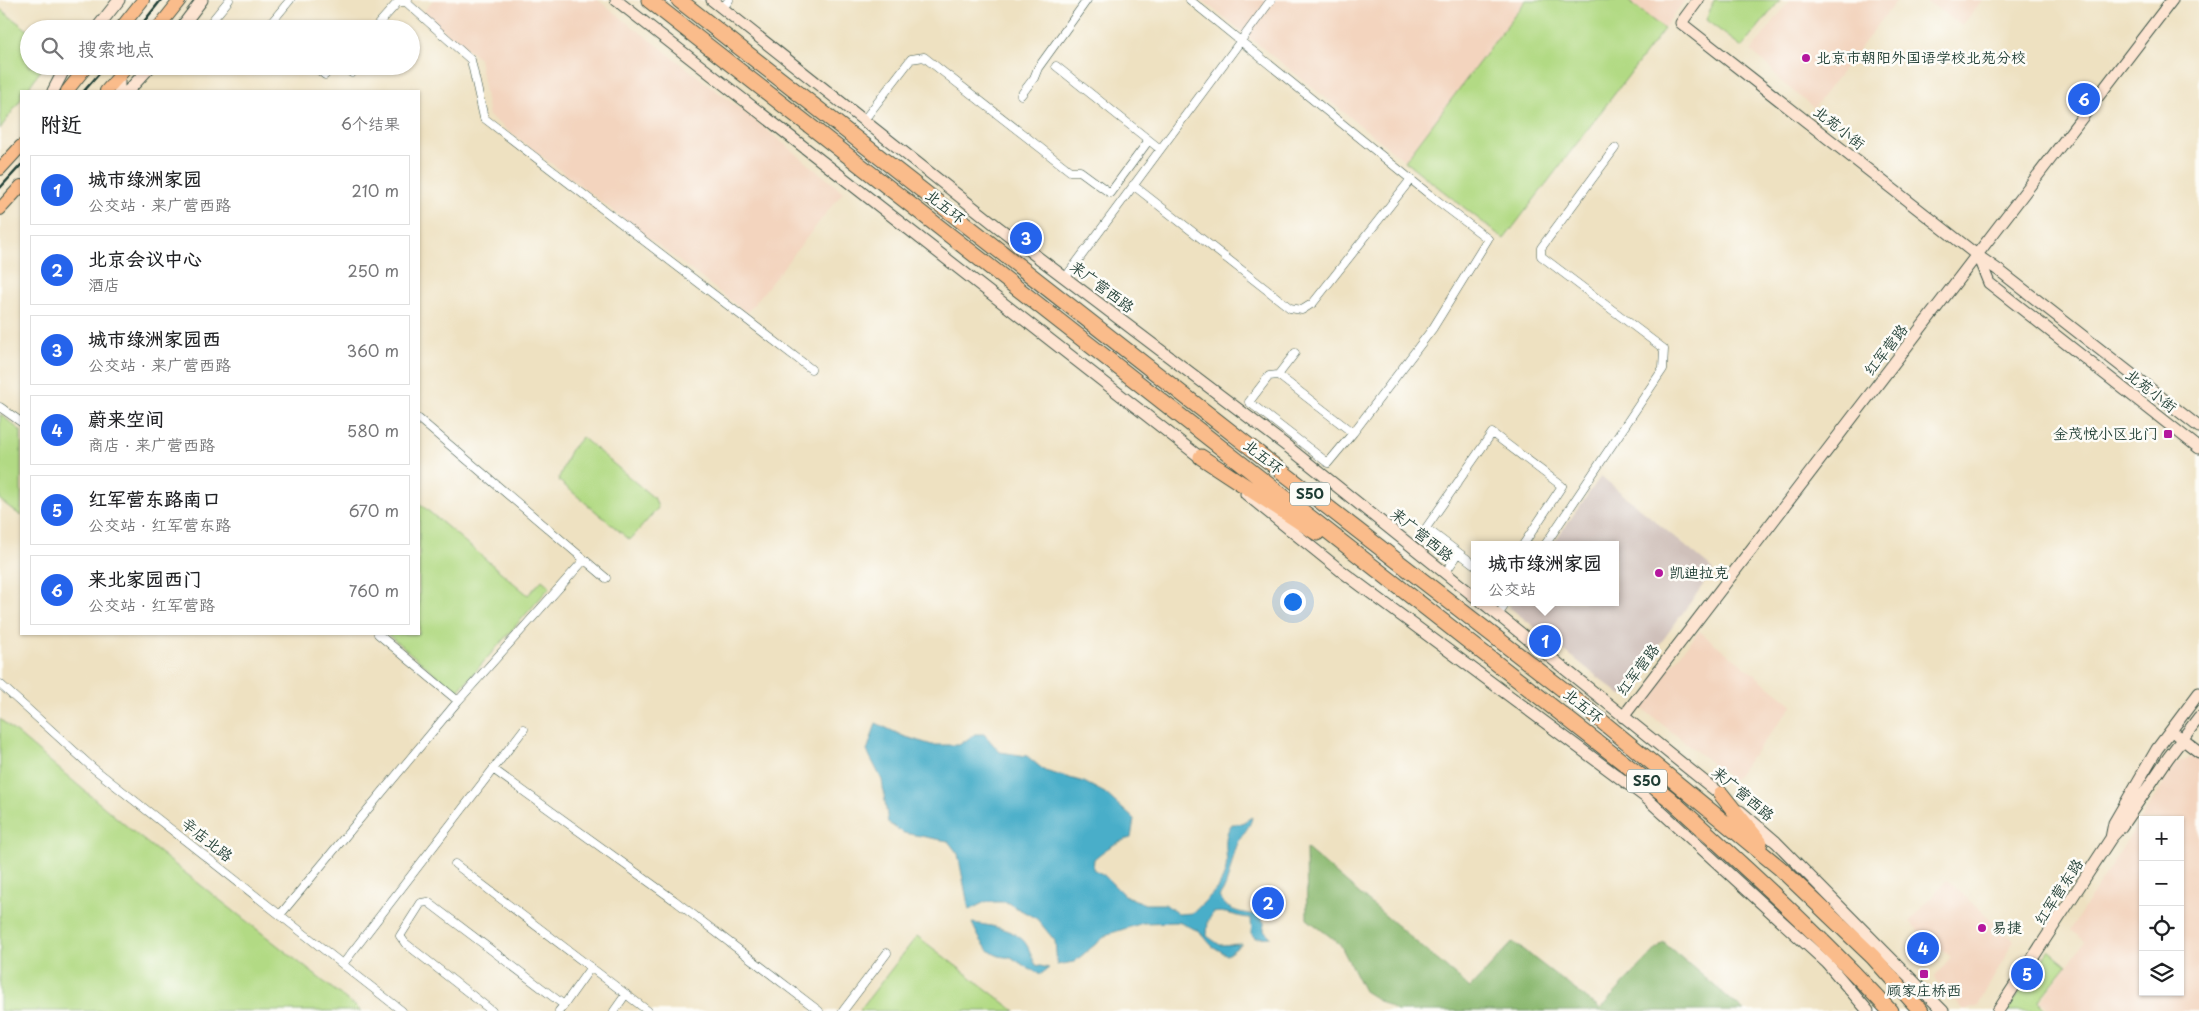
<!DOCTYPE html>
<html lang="zh">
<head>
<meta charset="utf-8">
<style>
	body { margin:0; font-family:"Playpen Sans","LXGW WenKai TC",sans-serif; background:#f6f6f6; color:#202124 }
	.controls { position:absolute; right:15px; bottom:15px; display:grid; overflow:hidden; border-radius:0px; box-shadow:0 1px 4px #0004 }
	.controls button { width:45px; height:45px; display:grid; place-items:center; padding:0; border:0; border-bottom:1px solid #e0e0e0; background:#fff; color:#202124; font:25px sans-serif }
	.you { position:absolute; left:1292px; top:601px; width:18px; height:18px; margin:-12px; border:4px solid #fff; border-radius:50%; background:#1a73e8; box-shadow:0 0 0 8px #1a73e833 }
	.badge { display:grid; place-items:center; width:32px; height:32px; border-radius:50%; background:#2563eb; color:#fff; font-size:16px; font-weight:700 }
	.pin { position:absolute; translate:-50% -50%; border:2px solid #fff; box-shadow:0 1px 5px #0006 }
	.popup { position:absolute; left:1471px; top:541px; width:148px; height:65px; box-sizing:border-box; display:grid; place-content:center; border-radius:0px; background:#fff; filter:drop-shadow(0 1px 4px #0005); font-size:16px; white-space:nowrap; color:#757577 }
	.popup b { font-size:19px; color:#202124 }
	.popup::after { content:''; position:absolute; left:50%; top:100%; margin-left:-10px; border:10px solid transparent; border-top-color:#fff }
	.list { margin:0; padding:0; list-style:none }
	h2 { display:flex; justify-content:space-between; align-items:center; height:65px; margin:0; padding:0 20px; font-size:21px }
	h2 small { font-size:16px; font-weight:400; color:#757577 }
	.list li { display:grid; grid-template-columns:32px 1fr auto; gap:15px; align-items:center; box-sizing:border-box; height:70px; margin:0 10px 10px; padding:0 10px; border:1px solid #e0e0e0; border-radius:0px }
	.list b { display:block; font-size:19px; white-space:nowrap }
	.list p { margin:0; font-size:16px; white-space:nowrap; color:#757577 }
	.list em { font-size:16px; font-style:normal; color:#757577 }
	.icon { flex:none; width:28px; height:28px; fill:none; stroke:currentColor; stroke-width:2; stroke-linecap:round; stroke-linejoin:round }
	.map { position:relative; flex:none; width:2199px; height:1011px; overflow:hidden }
	.search { position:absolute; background:#fff; box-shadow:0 1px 4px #0004; left:20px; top:20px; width:400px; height:55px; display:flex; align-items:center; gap:12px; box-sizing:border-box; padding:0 18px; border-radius:28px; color:#757577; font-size:19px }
	.panel { position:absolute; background:#fff; box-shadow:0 1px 4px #0004; left:20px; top:90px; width:400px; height:545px; border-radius:0px }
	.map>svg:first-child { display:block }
</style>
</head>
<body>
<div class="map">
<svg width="2199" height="1011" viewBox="0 0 2199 1011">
	<rect width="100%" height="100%" fill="#fdfcf7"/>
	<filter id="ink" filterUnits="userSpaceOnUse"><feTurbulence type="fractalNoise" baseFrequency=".02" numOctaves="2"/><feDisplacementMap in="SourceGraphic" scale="10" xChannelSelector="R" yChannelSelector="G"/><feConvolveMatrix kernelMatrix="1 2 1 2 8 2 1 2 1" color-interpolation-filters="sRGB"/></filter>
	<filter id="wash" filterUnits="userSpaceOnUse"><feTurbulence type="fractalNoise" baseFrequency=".0096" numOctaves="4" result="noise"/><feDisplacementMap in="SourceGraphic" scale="20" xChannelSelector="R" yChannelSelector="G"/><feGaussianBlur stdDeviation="1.12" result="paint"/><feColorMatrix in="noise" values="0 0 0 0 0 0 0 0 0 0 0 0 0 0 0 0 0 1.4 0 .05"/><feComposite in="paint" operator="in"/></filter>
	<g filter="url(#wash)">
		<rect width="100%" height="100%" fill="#eee1c1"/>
		<!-- built -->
		<path fill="#f3d4be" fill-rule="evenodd" d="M433,0H598L756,121L843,192L747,313L489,116L479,58L422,14Z
			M1202,0H1685L1504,239Z
			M1790,0H1897L1814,108L1779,80L1768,65L1751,51Z
			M1925,0H1982L1962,26Z
			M1699,631L1793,705L1733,780L1639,706Z
			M2193,755L2199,759V1011H2051L2041,1001L2085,941L2070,930L2175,765ZM2143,820H2180V992H2143Z
			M1947,880L2014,940L1978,1006L1964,1011L1934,977L1951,957L1909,922Z"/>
		<!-- industrial -->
		<path fill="#cfc0ba" d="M1601,476L1714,570L1622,696L1509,607L1512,602H1615V545H1552Z"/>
		<!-- green -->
		<path fill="#b2da84" stroke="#688c5c" d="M1526,0H1627L1664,29L1504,239L1405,161Z
			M1714,0H1780L1742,47L1706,20Z
			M0,9L29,31V66H44L26,91H21V99L0,129Z
			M0,414L21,431V516L0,500Z
			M582,437L655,499L658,508L630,540L558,480L570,451Z
			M419,503L528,595L542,580L550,587L457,692L387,634H419Z
			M0,719L137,835L361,1011H0Z
			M917,936L1015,1011H859Z
			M2049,950L2067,965L2039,1000L2041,1005L2047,1011H2007Z"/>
		<!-- forest -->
		<path fill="#8dba72" stroke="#567c53" d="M1306,848L1470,988L1513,942L1600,1009L1663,942L1744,1011H1396L1364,991L1340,944L1307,919Z"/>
		<!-- water -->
		<path fill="#4aaec9" stroke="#34767e" d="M876,723L903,736L932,745H959L975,734H984L1000,752L1027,756L1045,771L1084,782L1105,793L1134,819L1131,838C1117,841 1104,850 1094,859L1093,869L1104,875L1124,895L1145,904H1165L1178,914L1193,913C1204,901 1220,890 1225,873C1230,856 1220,839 1232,824H1240L1252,817C1251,826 1243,833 1239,841C1230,859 1231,882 1219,897C1228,912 1242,913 1258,915L1264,922V930L1271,937L1255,938L1252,935L1251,918C1238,918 1226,910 1213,913L1208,921L1207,936L1220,945L1242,944L1227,955L1212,946L1199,931L1178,922L1143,923L1108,934L1074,962L1057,965L1055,941L1037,919L1006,902H985L969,910L958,854L948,841L904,833L888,823L882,780L867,751Z
			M972,923C988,925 1010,928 1023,940C1029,946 1032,958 1036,965L1049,968L1041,974L1029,969L1011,957C989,959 980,941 972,923Z"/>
	</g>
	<g filter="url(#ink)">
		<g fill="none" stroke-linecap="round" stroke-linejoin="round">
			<!-- street casing -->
			<g stroke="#3e5649" stroke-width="9">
				<path id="street" d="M408,0L406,2L471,60L484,118L811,369
					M1190,0L1430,195L1488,239L1433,328L1353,433L1278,375L1295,353
					M723,8L729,0
					M219,29L211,22L229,0
					M266,29L290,0
					M374,29L398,2H406
					M314,66L325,75L332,66
					M344,66L352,73L355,66
					M1056,66L1160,149
					M1021,95L1034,78L1038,68L1087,0
					M864,120L911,59L924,57L1070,171H1080L1110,193L1149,140
					M1133,185L1290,308L1302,310L1313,303L1411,179
					M1065,278L1271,0
					M1278,375L1269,376L1249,402L1328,463L1353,433
					M0,407L21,422
					M419,419L606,578
					M1545,545L1663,369L1664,349L1541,256V248L1615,148
					M1475,565L1426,528L1492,433L1562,486L1523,545
					M1445,573L1459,553
					M1498,615L1507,602
					M378,634L458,701
					M0,684L93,768L402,1011
					M493,769L674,900L819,1011
					M455,864L648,1011
					M280,915L458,701L584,560
					M343,964L524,729
					M564,1005L591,967
					M492,1011L405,943L400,936L421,903L428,902L564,1005L559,1011
					M614,1011L626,994
					M843,1011L887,953"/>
			</g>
			<!-- secondary casing -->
			<g stroke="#3e5649" stroke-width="13">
				<path id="secondary" d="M616,0L1206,462
					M712,0L998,227L1288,447L1475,597
					M1698,0L1681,23L1978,256L2001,272L2199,427
					M96,29L119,0
					M180,29L202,0
					M53,91L66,66
					M119,91V77
					M128,91L151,66
					M1978,256L1989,283L2199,448
					M1246,494L1340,570L1644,796L1827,963L1868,1011
					M1482,602L1726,799
					M1623,717L2172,0
					M2177,735L2199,752
					M1740,811L1776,842L1943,1011
					M2111,838L2114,823L2157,749L2199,693
					M1998,1011L2111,838L2121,827L2168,758L2199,717"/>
			</g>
			<!-- primary casing -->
			<g stroke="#3e5649" stroke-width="14">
				<path id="primary" d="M120,29L143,0
					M157,29L180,0
					M67,91L87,66
					M106,91L128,66
					M0,169L21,146
					M0,209L21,186"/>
			</g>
			<!-- highway casing -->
			<g stroke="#3e5649" stroke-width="17">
				<path id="highway" d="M649,0L1670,799C1745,867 1821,936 1890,1011
					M679,0L1236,436L1565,691L1781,869L1873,957L1921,1011
					M1201,457L1317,533
					M1721,794L1760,843"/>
			</g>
			<!-- street -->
			<use href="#street" stroke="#fff" stroke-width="8"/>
			<!-- secondary -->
			<use href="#secondary" stroke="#fde4d1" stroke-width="11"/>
			<!-- primary -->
			<use href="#primary" stroke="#fabc8b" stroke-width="12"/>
			<!-- highway -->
			<use href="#highway" stroke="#fabc8b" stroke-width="15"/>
			<!-- rail -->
			<path stroke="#1f3d34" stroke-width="2.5" d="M138,29L161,0
				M84,91L106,66
				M0,188L21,165"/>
		</g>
	</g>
	<!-- markers -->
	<g fill="#b5179e" stroke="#fdfcf7" stroke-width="2">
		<circle cx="1806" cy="58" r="5"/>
		<rect x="2163" y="429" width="10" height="10" rx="2.5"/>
		<circle cx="1659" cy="573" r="5"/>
		<circle cx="1982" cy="928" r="5"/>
		<rect x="1919" y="969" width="10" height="10" rx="2.5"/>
	</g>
	<g text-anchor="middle" stroke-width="5" stroke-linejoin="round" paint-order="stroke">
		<!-- shield labels -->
		<g fill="#fdfcf7" stroke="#62766e" stroke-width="1">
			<rect x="1290" y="482.5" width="40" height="23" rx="4"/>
			<rect x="1627" y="769.5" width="40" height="23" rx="4"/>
		</g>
		<g font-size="14" font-weight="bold" fill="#1f3d34">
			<text x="1310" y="499">S50</text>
			<text x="1647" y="786">S50</text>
		</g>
		<!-- poi labels -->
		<g font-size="15" fill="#1f3d34" stroke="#fdfcf7" text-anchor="start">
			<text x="1816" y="63">北京市朝阳外国语学校北苑分校</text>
			<text x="2158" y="439" text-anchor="end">金茂悦小区北门</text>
			<text x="1669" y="578">凯迪拉克</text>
			<text x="1992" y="933">易捷</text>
			<text x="1924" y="996" text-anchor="middle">顾家庄桥西</text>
		</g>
		<!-- street labels -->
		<g font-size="15" fill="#1f3d34" stroke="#fdfcf7">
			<text transform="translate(1839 128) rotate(38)" y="5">北苑小街</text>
			<text transform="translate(945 207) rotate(38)" y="5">北五环</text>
			<text transform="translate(1102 287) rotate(37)" y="5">来广营西路</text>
			<text transform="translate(1886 350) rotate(-52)" y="5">红军营路</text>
			<text transform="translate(2151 391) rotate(38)" y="5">北苑小街</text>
			<text transform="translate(1263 457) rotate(38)" y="5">北五环</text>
			<text transform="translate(1422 535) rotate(39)" y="5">来广营西路</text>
			<text transform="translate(1638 670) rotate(-53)" y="5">红军营路</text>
			<text transform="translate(1583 706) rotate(39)" y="5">北五环</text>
			<text transform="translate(1743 794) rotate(40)" y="5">来广营西路</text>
			<text transform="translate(207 840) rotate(38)" y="5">辛店北路</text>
			<text transform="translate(2059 892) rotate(-57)" y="5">红军营东路</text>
		</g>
	</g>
</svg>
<div class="controls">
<button>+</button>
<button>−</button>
<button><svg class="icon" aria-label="locate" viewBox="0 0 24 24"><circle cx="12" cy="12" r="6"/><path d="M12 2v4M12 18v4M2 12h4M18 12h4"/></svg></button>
<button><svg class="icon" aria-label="layers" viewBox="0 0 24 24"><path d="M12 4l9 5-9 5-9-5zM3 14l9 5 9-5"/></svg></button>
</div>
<div class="you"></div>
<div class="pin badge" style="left:1545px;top:641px">1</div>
<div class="popup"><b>城市绿洲家园</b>公交站</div>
<div class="pin badge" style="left:1268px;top:903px">2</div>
<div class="pin badge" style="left:1026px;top:238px">3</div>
<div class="pin badge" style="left:1923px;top:948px">4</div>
<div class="pin badge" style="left:2027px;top:974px">5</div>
<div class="pin badge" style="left:2084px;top:99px">6</div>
<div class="search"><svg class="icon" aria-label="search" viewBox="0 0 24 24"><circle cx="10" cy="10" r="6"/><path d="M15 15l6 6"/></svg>搜索地点</div>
<section class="panel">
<h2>附近<small>6个结果</small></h2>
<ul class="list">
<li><span class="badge">1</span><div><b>城市绿洲家园</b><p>公交站 · 来广营西路</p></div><em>210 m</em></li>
<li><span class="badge">2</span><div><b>北京会议中心</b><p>酒店</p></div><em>250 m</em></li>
<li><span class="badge">3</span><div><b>城市绿洲家园西</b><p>公交站 · 来广营西路</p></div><em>360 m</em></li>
<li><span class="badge">4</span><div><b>蔚来空间</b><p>商店 · 来广营西路</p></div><em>580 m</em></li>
<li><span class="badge">5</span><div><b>红军营东路南口</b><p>公交站 · 红军营东路</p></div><em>670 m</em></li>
<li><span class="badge">6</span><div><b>来北家园西门</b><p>公交站 · 红军营路</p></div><em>760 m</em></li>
</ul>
</section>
</div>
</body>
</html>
